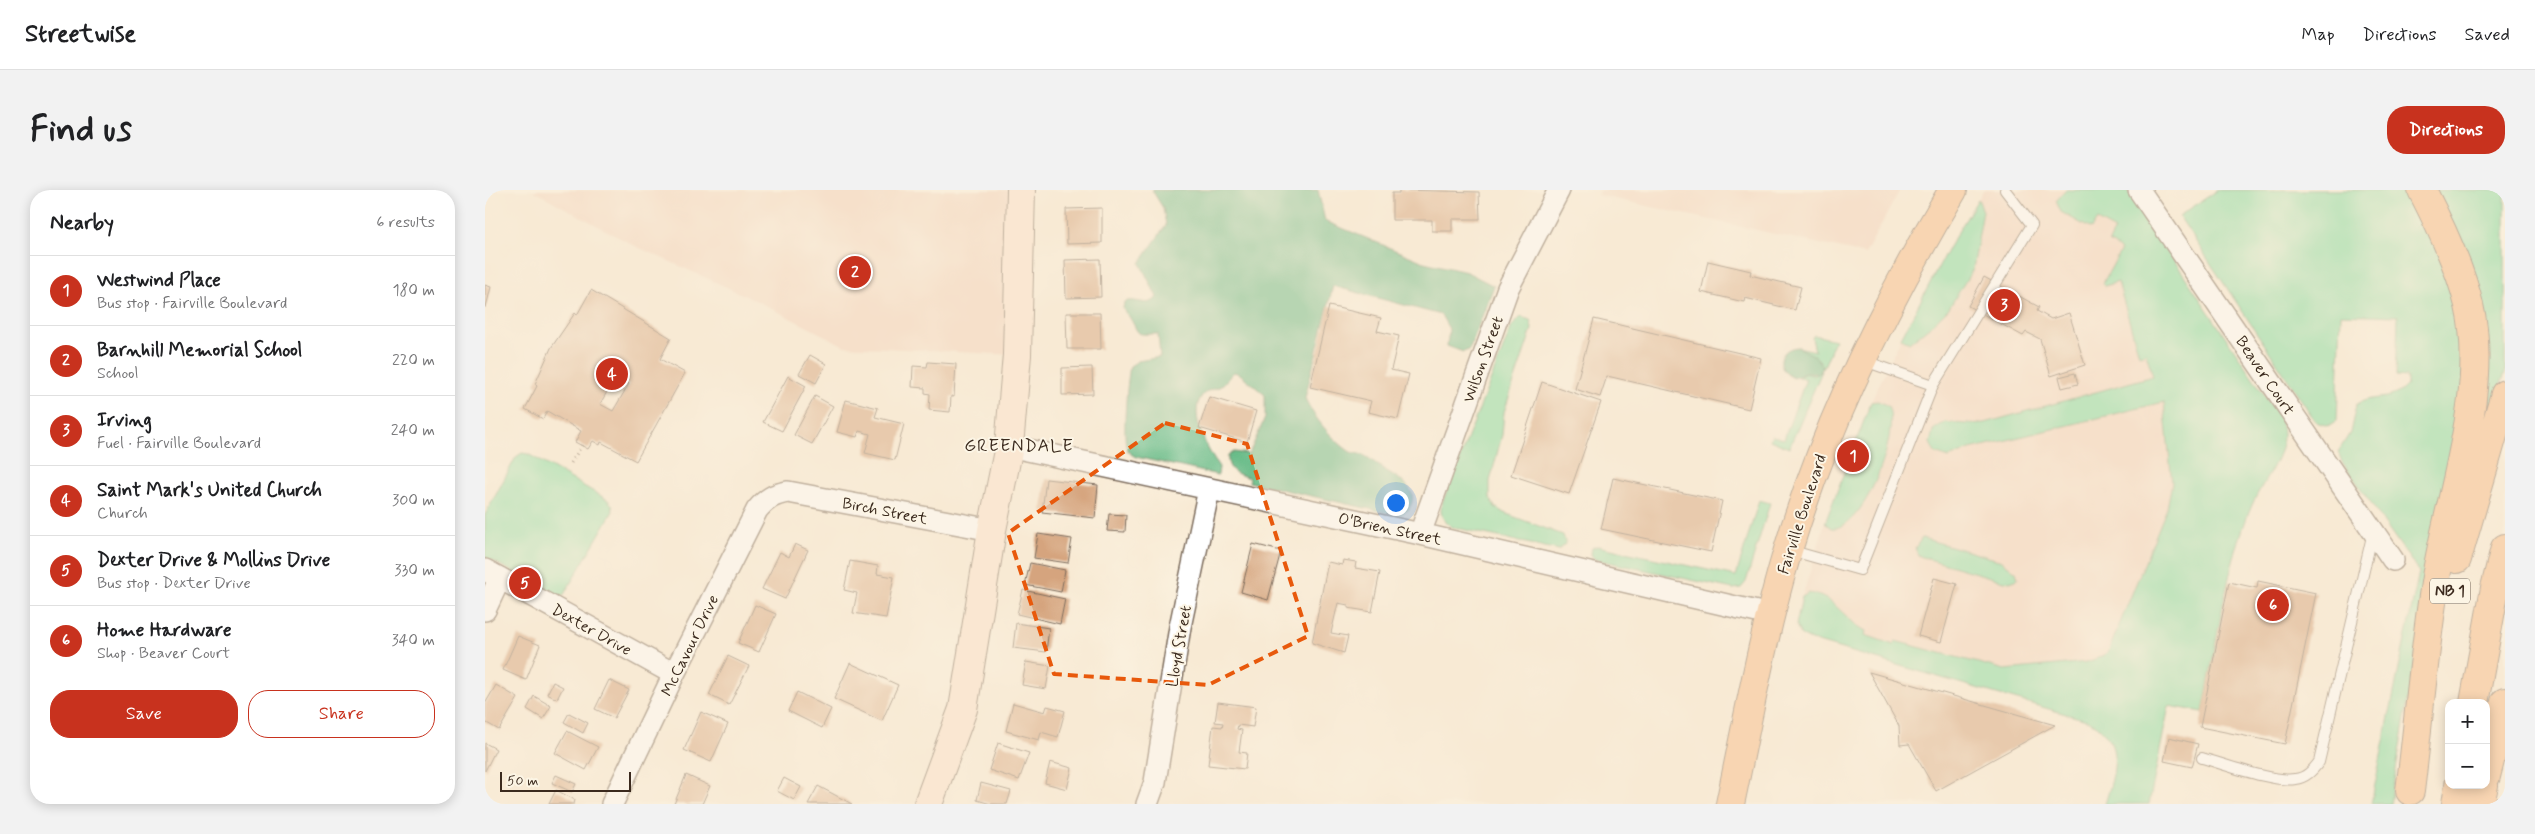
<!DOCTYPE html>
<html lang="en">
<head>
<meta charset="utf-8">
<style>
	body { margin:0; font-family:Mynerve,sans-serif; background:#f2f2f2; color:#202124 }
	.controls { position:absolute; right:15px; bottom:15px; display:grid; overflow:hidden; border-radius:10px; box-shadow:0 2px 12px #0003 }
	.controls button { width:45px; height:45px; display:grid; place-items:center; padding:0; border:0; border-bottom:1px solid #e0e0e0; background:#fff; color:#202124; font:25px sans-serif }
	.scale { position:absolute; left:15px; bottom:12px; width:131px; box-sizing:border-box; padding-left:5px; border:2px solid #3b2a1e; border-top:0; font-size:14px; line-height:18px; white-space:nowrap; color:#3b2a1e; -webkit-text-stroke:4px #fcf5e5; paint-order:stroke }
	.you { position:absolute; left:910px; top:312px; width:18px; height:18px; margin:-12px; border:4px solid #fff; border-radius:50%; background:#1a73e8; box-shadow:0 0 0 8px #1a73e833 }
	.badge { display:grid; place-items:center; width:32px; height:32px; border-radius:50%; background:#c8321e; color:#fff; font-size:16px; font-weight:700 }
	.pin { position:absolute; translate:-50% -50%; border:2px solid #fff; box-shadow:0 1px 5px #0006 }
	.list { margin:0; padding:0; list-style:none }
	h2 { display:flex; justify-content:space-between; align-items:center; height:65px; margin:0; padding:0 20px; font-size:21px }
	h2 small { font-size:16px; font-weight:400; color:#757577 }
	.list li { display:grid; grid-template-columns:32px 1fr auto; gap:15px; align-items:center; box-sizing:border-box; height:70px; padding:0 20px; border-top:1px solid #e0e0e0 }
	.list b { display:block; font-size:19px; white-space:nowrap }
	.list p { margin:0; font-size:16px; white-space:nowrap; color:#757577 }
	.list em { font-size:16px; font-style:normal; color:#757577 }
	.actions { display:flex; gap:10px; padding:15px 20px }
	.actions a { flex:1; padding:11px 0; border:1px solid #c8321e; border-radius:20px; text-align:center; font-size:18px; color:#c8321e }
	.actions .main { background:#c8321e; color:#fff }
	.map { position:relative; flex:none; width:2020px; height:614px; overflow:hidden; border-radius:20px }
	header { display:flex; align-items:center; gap:30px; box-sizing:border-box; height:70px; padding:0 25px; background:#fff; border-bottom:1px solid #e0e0e0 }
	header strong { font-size:24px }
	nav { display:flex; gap:28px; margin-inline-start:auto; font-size:18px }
	.intro { display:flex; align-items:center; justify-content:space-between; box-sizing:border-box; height:120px; padding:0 30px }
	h1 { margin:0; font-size:35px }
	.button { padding:12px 22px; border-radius:20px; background:#c8321e; color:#fff; font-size:18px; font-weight:700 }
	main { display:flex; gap:30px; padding:0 30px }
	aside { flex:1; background:#fff; border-radius:20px; box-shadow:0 2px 12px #0003 }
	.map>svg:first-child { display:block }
</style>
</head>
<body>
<header>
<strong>Streetwise</strong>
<nav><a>Map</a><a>Directions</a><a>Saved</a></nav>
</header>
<div class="intro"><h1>Find us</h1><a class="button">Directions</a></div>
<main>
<aside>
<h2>Nearby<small>6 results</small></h2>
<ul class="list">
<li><span class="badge">1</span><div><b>Westwind Place</b><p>Bus stop · Fairville Boulevard</p></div><em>180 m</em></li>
<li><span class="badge">2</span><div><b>Barnhill Memorial School</b><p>School</p></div><em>220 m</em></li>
<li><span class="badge">3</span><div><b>Irving</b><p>Fuel · Fairville Boulevard</p></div><em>240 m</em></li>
<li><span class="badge">4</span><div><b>Saint Mark's United Church</b><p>Church</p></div><em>300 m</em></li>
<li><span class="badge">5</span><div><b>Dexter Drive &amp; Mollins Drive</b><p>Bus stop · Dexter Drive</p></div><em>330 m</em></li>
<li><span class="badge">6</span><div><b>Home Hardware</b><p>Shop · Beaver Court</p></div><em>340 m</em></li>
</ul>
<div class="actions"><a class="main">Save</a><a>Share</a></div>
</aside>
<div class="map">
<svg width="2020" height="614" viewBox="0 0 2020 614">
	<rect width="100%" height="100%" fill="#fcf5e5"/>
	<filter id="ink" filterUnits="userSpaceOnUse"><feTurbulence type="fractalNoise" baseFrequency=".02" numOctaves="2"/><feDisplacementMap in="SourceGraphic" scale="10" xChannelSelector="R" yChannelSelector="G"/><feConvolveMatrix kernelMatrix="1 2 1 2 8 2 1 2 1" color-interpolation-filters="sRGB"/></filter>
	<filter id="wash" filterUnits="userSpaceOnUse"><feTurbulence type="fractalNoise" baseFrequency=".0096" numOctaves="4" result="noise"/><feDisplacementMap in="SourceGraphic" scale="20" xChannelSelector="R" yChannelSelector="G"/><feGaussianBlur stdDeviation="1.12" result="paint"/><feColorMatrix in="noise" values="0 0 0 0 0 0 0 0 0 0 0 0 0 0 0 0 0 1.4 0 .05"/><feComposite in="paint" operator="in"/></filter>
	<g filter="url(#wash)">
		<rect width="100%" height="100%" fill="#f8ead4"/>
		<!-- built -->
		<path fill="#f3d4be" d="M47,0H536L532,165L360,156L272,111L148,55Z
			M1115,0H1415L1380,64L1112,5Z
			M1499,0H1581L1573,8L1607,39L1612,30L1630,40L1636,60L1618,93L1620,96L1633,92L1654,164L1661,163L1668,186L1500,233L1480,234L1460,232L1448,240L1444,249L1446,258L1454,265L1464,268L1485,259L1679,212L1687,293L1682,318L1631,448L1618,466L1602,472L1531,480L1505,477L1411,451L1409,455L1380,445L1349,413L1324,403L1317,407L1340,333L1350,339L1367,330L1398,274L1405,245L1406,224L1393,211L1386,212L1416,148L1421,151H1427L1448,134L1473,106L1488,79L1498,21L1493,9Z"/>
		<!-- green -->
		<path fill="#82dda3" stroke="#5e8460" d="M1581,0H1642L1793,225C1810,256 1779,287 1767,315C1741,375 1731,457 1718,522L1684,516L1664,614H1620C1630,581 1640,553 1605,531L1326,450L1316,445L1311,435L1317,407L1324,403C1352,408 1358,429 1381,441L1380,445L1409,455L1410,451L1520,480L1602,472L1618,466L1624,460L1682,318L1687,293L1679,212L1485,259L1464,268L1450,263L1445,253L1448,240L1460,232L1480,234L1500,233L1668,186L1661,163L1654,165L1633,92L1620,96L1618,93L1636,60L1624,52L1630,40L1612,30L1606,39L1576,22L1571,11Z
			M1733,0H1928L1962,73L1982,171L1905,614H1886L1934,382L1857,272L1853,262L1865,243L1871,215C1888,203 1906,214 1922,195V187L1911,186L1913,126L1856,124L1852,230L1843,236L1831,232L1694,26Z
			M1947,0H2020V183L2005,226L1993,223Z
			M1493,9L1498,21L1488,79L1464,118L1448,134L1424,153L1416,148L1464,57Z
			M1036,127L1045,130L1047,139L1019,222L1017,245L1005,291V308L1010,317L1019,323L1078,345L1081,354L1074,360L967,337C958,331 954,325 957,313L1027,136Z
			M1329,145L1350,150L1338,179L1334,170L1313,157L1330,161L1327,148Z
			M1337,181L1304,258L1285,250L1287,246L1299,249L1321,189L1314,187L1320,183L1328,185Z
			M1393,211L1403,216C1416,243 1378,343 1346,338L1340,333L1386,212Z
			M37,263L43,264L123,310L127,315L128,321L78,406L71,405L0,367V325L31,267Z
			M1274,310L1285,313L1261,392L1256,398L1248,399L1109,369L1106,364L1107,358L1112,356L1251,386Z
			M1437,348L1517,371L1531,382L1533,389L1525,392L1515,390L1437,367L1433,365L1430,358Z"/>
		<!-- forest -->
		<path fill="#69bc89" stroke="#527354" d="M667,0H833L840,31L939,72L982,82L1009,96L984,160L978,162L962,156L964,139L956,125L848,96L820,208C828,227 847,249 864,261C868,264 873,263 878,265C885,268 891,274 897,278C912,288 938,299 923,320L915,324H907L764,292L765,288C752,284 742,281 743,266L749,262L764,264L780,228V205L755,184L749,182C744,186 741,192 736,196C731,199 725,199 721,202C699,218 723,261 734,277L733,285L651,267C647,265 644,263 642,259C637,246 642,192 645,176L653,171L675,167L673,144C649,144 656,147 645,128C643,125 640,123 638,119L639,112C651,107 664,119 672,107L655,73L681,35L678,18Z
			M1313,157L1330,166L1338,177L1335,183H1320L1309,188C1290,181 1292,158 1313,157Z"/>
		<g id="blocks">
			<!-- building -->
			<path fill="#d5a47e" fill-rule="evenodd" d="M914,0L994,2L995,29H967V41H947V30H907V3H914Z
				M617,18V53L582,54L581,19Z
				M615,69L616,107L581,108L580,70Z
				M1223,71L1266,81L1265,85L1316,97L1310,120L1260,108L1259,112L1216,102Z
				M1499,87L1554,117L1552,121L1566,129L1584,123L1600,175L1566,186L1555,149L1541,142L1538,146L1483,116Z
				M0,95L6,97L1,117H0Z
				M106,100L186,148L175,169L200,183L151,271L116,252L115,255L108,251L103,259L90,252L96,241L62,221L58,229L40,219L52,196L50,194L66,158L90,123L92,125ZM131,186L144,194L128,221L115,214Z
				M844,116L896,128L892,141L914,146L906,180L924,184L913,229L883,222L886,211L825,197Z
				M581,123H615L616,159H582Z
				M1109,129L1276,168L1264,219L1122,186L1115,207L1090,199Z
				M325,165L341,174L331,193L314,184Z
				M443,172L471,174L469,207L466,206L465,222L444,220L445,204L440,203V198L427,197L428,176L442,177Z
				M607,177L608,204L577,205V178Z
				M1590,183L1593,194L1577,198L1574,187Z
				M303,186L321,196L297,241L278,232Z
				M1057,192L1116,212L1084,304L1026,285Z
				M330,206L348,216L327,254L309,245Z
				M724,207L771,221L762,252L714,238Z
				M361,210L393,218L390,227L419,234L410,270L380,263L385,244L374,241L372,247L352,242Z
				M1128,288L1237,311L1226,362L1116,339Z
				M561,289L613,295L610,328L557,322Z
				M624,324L641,325L640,342L622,341Z
				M553,344L587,349L583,373L549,368Z
				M310,354L323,360L300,409L277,399L295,362L304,367Z
				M768,354L796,361L783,410L756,402Z
				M858,370L871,372L870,378L895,382L887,422L863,418V415L853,413L846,443L863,446L859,463L827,453L843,372L857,375Z
				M365,371L393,376L392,384L409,387L401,428L368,423L372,403L359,400Z
				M545,373L580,380L576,402L540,395Z
				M1449,388L1472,394L1456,452L1433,446Z
				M1773,391L1831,403L1800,554L1715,537L1744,392L1772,398Z
				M538,400L580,409L575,434L532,424Z
				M270,415L291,424L274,462L253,453Z
				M531,433L564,438L561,462L528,458Z
				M33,446L55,455L41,490L18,480Z
				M243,466L264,476L244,515L224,505Z
				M541,472L565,476L561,499L537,495Z
				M365,473L413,495L397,531L349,509Z
				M1384,482L1570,535L1451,601L1424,554L1415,555L1414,536Z
				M124,490L144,500L129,528L110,519Z
				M68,492L78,497L72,509L62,504Z
				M11,495L33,508L14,540L0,532V514Z
				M312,502L346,519L337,538L303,521Z
				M49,506L66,516L58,529L42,519Z
				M733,512L771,517L768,537L753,535L752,539L757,540L754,562L762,563L760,579L723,575L728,536L737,537L738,533L730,532Z
				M528,513L560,522L562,516L580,521L573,547L556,542L554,550L521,541Z
				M216,522L243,534L226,572L199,560Z
				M84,523L103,533L98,543L79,532Z
				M82,541L113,557L101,580L70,563Z
				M1684,547L1713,554L1707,577L1679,571Z
				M0,553L11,559L0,581Z
				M513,553L544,563L534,590L504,580Z
				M565,572L587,578L582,599L560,593Z
				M71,585L91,594L87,602L67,593Z
				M201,585L225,596L217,614H189Z
				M299,588L316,597L309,610L292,601Z
				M496,593L526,601L522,614H506L492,610Z
				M333,596L367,614H323Z
				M71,600L90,610L89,614H64Z"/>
		</g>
	</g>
	<g filter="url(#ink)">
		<use href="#blocks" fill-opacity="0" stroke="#7d6d5e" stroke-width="1"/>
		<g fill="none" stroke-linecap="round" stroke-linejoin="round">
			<!-- service casing -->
			<g stroke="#7d6d5e" stroke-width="12">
				<path id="service" d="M1377,170L1448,195
					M1304,360L1375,380L1448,195L1547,35L1520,0
					M1717,568C1739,574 1790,593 1810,589C1821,588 1828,580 1834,572L1888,342"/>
			</g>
			<!-- minor casing -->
			<g stroke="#7d6d5e" stroke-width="24">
				<path id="minor" d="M1654,0L1908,370
					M524,256L931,343L1285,425
					M935,344L1023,98L1074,0
					M0,380L189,484
					M0,420L15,388
					M127,614L189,484L272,320C281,309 289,304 303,302L507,340
					M662,614L670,592L695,437L724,299"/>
			</g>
			<!-- secondary casing -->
			<g stroke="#7d6d5e" stroke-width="30">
				<path id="secondary" d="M443,614L478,519L507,340L524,256L532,165L536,0"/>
			</g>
			<!-- primary casing -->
			<g stroke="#7d6d5e" stroke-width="30">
				<path id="primary" d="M1245,614C1263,529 1278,443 1303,360C1341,233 1400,114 1468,0"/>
			</g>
			<!-- motorway casing -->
			<g stroke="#7d6d5e" stroke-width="30">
				<path id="motorway" d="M1972,369L2020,204
					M1989,513L2010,398L2020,358
					M2001,586L2020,512
					M1925,601C1934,530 1939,458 1951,387C1965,304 2004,199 1984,115C1975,77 1955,35 1937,0
					M1971,614L1974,595
					M1995,614L1999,595"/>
			</g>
			<!-- path -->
			<path stroke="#7d6d5e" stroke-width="3" stroke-dasharray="1 4" stroke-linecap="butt" d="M86,273L97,255"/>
			<!-- service -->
			<use href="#service" stroke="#fff" stroke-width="10"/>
			<!-- minor -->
			<use href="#minor" stroke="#fff" stroke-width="21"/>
			<!-- secondary -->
			<use href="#secondary" stroke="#fce5d0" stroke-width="28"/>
			<!-- primary -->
			<use href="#primary" stroke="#f8bd89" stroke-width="28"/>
			<!-- motorway -->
			<use href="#motorway" stroke="#f8bd89" stroke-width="28"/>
		</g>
	</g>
	<!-- marked area -->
	<path d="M0 0H2020V614H0ZM680,233L762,254L823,446L723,495L569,484L523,343Z" fill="#f8ead4" fill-opacity=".55" fill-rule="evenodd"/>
	<path fill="none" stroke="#e8590c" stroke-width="4" stroke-dasharray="10 6" stroke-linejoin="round" d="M680,233L762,254L823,446L723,495L569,484L523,343Z"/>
	<g text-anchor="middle" stroke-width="4" stroke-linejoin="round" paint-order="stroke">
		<!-- shield labels -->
		<rect fill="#fcf5e5" stroke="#75675a" stroke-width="1" x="1945" y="388.5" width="40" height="25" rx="4"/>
		<g font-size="15" font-weight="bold" fill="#3b2a1e">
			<text x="1965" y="406">NB 1</text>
		</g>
		<!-- street labels -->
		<g font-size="16" fill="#3b2a1e" stroke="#fcf5e5">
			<text transform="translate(997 169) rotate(-70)" y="6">Wilson Street</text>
			<text transform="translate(1781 185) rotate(56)" y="6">Beaver Court</text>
			<text transform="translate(400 320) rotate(11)" y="6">Birch Street</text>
			<text transform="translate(1316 324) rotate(-72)" y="6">Fairville Boulevard</text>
			<text transform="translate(905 338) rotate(12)" y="6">O'Brien Street</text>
			<text transform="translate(107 439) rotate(29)" y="6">Dexter Drive</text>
			<text transform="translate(204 455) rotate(-64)" y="6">McCavour Drive</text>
			<text transform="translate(693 456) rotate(-80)" y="6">Lloyd Street</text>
		</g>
		<!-- neighbourhood labels -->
		<g font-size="18" letter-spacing="1" fill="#3b2a1e" stroke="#fcf5e5">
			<text x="534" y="261">GREENDALE</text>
		</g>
	</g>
</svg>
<div class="controls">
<button>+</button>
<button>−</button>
</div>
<div class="scale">50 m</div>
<div class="you"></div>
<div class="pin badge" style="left:1368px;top:266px">1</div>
<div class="pin badge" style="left:370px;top:82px">2</div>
<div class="pin badge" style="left:1519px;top:115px">3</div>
<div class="pin badge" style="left:127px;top:184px">4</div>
<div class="pin badge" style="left:40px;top:393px">5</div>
<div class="pin badge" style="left:1788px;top:415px">6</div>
</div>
</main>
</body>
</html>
